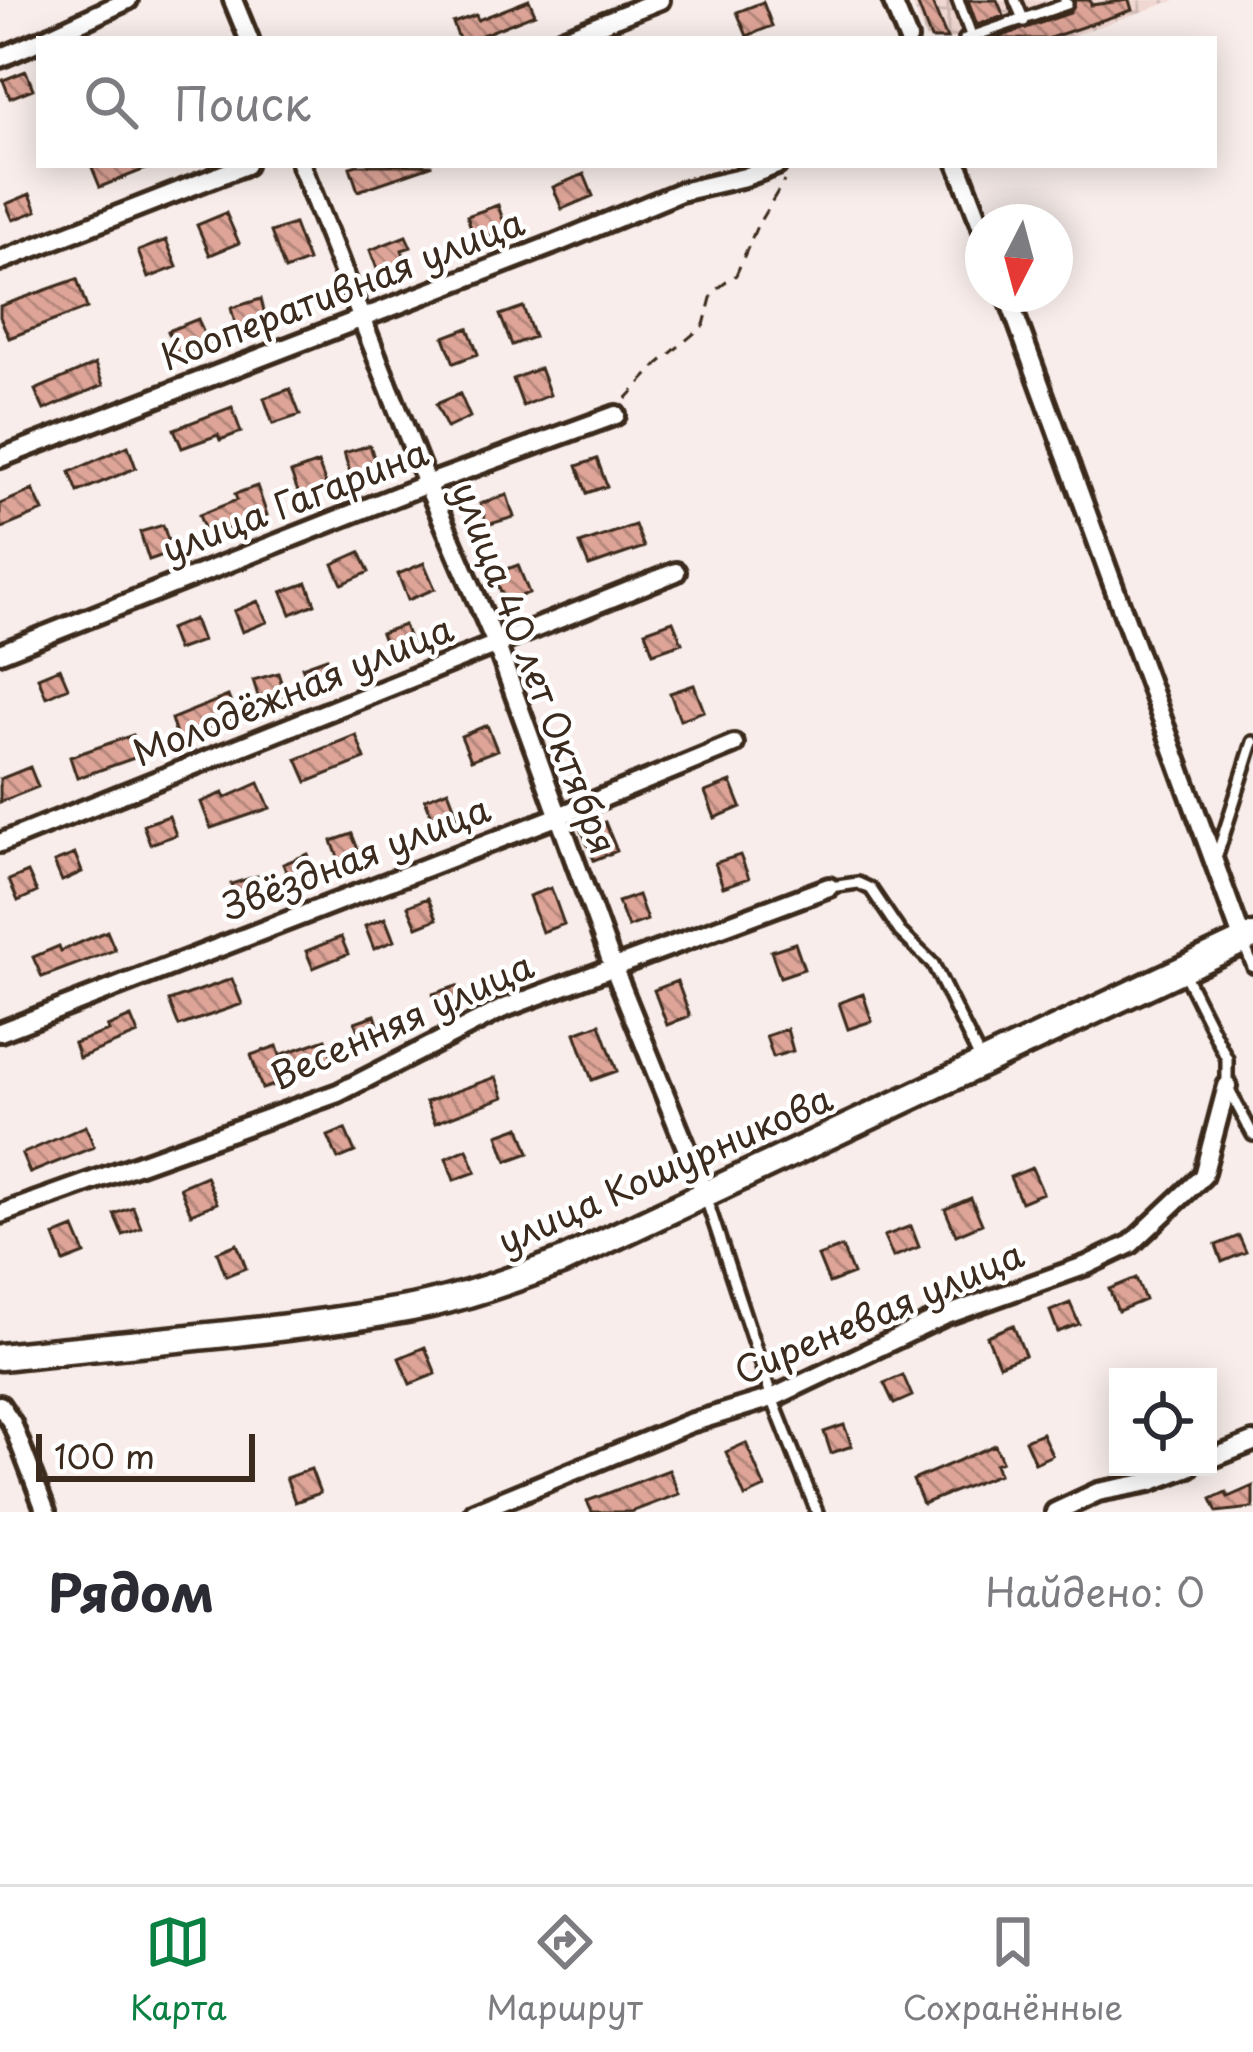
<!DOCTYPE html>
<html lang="ru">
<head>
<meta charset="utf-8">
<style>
	body { margin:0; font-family:"Playpen Sans",sans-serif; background:#f2f2f3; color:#2b2b33 }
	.controls { position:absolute; right:36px; bottom:36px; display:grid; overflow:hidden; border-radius:0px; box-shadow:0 6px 30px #0003 }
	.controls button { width:108px; height:108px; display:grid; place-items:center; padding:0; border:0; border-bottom:3px solid #e1e1e2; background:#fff; color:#2b2b33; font:60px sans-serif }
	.compass { position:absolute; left:965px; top:204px; width:108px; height:108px; border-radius:50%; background:#fff; box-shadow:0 6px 30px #0003; rotate:186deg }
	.scale { position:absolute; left:36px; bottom:30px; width:219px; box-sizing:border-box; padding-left:12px; border:6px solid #3b2a1e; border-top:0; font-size:33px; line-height:42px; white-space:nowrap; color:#3b2a1e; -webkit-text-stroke:9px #fff; paint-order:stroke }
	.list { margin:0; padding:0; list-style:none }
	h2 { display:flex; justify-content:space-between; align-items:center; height:156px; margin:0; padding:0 48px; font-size:51px }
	h2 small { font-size:39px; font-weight:400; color:#7c7c81 }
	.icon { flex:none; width:66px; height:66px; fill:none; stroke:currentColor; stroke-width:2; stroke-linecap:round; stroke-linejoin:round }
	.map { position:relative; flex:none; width:1253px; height:1512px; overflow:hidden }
	.search { position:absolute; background:#fff; box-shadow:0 6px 30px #0003; left:36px; right:36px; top:36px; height:132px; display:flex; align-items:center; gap:30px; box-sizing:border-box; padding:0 42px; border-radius:0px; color:#7c7c81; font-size:45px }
	.sheet { height:372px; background:#fff }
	nav { display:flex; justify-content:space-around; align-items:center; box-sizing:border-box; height:168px; border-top:3px solid #e1e1e2; background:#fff; font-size:33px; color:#7c7c81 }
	nav a { display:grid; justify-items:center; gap:6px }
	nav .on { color:#0b8043 }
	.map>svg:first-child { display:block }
</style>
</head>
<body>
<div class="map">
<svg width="1253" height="1512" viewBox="0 0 1253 1512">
	<defs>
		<pattern id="industrial-grid" width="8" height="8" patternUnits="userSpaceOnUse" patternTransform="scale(3)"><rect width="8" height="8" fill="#f0d7d1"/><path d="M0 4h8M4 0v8" fill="none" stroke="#cfb9b3"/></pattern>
		<pattern id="building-back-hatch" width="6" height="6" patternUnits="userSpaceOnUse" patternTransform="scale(3)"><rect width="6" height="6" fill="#dda497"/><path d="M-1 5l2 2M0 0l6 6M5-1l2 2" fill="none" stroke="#b4867b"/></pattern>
	</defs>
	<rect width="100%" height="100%" fill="#f8edea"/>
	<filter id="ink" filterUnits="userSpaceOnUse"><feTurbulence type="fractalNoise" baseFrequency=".00833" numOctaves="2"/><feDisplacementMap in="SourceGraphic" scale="24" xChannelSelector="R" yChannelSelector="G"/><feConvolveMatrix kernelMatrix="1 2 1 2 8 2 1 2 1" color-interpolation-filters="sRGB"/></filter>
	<g filter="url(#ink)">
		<!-- industrial -->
		<path fill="url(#industrial-grid)" d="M911,0H1175L1063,39H926Z"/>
		<!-- building -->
		<path fill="url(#building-back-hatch)" stroke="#3b2a1e" stroke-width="3" d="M529,0L535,14L472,39H459L453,23L476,15L478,20Z
			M916,0H931L947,39H931Z
			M968,0H997L1004,16L977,25Z
			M1075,0H1090L1091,5L1129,0L1132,10L1047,39H993L1070,13Z
			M763,2L772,26L747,36L737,12Z
			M26,71L33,89L10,98L3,80Z
			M91,165H153V166L100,187Z
			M357,165H431V166L358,191L350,167Z
			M584,174L593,196L562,209L553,187Z
			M30,194L37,211L13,220L6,204Z
			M498,205L506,229L475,240L467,216Z
			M226,213L239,243L210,255L197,225Z
			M294,224L308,261L285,270L271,232Z
			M406,236L411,247L402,250L408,266L380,277L370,250Z
			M166,240L177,267L148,278L138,251Z
			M77,279L87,308L9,338L0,317V306Z
			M261,299L267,323L237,331L231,308Z
			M523,307L534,337L512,345L500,315Z
			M198,319L208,344L178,356L168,331Z
			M468,328L478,354L454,363L444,337Z
			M95,364L103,385L44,410L35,390Z
			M540,368L550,395L523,406L513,379Z
			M290,389L300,415L273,424L264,398Z
			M460,394L470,417L447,428L436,404Z
			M232,407L241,432L220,440L218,435L182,448L174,429Z
			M370,445L378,471L352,479L344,453Z
			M128,446L136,468L78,492L70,472Z
			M597,459L607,486L587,493L577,466Z
			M318,463L328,490L301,500L291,473Z
			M257,486L267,515L207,536L199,515L237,500L235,494Z
			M33,490L43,511L0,529V504Z
			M507,495L514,517L487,525L480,504Z
			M163,525L172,552L149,560L140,532Z
			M635,525L644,547L589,566L580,544Z
			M360,552L369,572L342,584L333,564Z
			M424,563L435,589L408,600L398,574Z
			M518,565L529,593L505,602L494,574Z
			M307,583L315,604L291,614L282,592Z
			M258,601L267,622L242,632L234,611Z
			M194,619L202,641L177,650L169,629Z
			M673,621L682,643L653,653L645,631Z
			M404,625L412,647L389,655L381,633Z
			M327,658L334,676L310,686L302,667Z
			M60,668L68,687L46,697L38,677Z
			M278,673L285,694L260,702L253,680Z
			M694,685L704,711L680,720L670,693Z
			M228,696L236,717L178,741L171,719Z
			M487,725L497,750L471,760L461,736Z
			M133,735L140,756L77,778L70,757Z
			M356,735L365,759L307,782L297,759Z
			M30,767L38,787L0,802V779Z
			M731,782L741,807L715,818L705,792Z
			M259,783L270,808L211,828L201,802L223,793L225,798Z
			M448,790L458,816L435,824L425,799Z
			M169,816L176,835L150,844L143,825Z
			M605,822L617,851L594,860L582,831Z
			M352,834L362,860L342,868L332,841Z
			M75,854L82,872L62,881L54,862Z
			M308,854L317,879L293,888L283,864Z
			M740,855L749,878L723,887L715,863Z
			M28,872L37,892L18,901L9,880Z
			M257,876L263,895L236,903L231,884Z
			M551,888L564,924L542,932L529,896Z
			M638,895L647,920L628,927L618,902Z
			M428,898L437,919L417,927L408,906Z
			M385,918L394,941L374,949L365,926Z
			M107,931L115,950L42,977L33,957L59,946L61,951Z
			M341,937L348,954L313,968L306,951Z
			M795,943L804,969L780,977L771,951Z
			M232,979L242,1004L179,1026L169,1001Z
			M677,981L690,1016L667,1025L654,990Z
			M457,986L463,1004L440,1012L433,994Z
			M863,994L872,1021L848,1029L839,1003Z
			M375,1015L382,1037L362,1044L355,1022Z
			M131,1017L138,1034L79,1058L74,1043L109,1031L107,1027Z
			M600,1024L617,1071L592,1080L575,1033Z
			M787,1029L793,1051L773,1057L766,1036Z
			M326,1039L332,1057L286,1073L289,1080L262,1089L251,1055L277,1046L280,1055Z
			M496,1077L504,1097L435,1123L426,1102Z
			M86,1126L94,1147L30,1173L22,1154Z
			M520,1127L529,1153L507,1161L498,1135Z
			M345,1129L355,1152L338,1159L328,1136Z
			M467,1149L476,1172L454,1180L446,1158Z
			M1032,1168L1043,1193L1021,1202L1010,1177Z
			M206,1176L217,1203L191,1214L180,1187Z
			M971,1198L982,1224L956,1235L945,1209Z
			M133,1207L141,1228L123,1235L114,1214Z
			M911,1226L919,1247L893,1257L884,1236Z
			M74,1228L85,1254L64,1262L54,1236Z
			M1239,1236L1246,1252L1222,1262L1216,1245Z
			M237,1244L246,1268L226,1276L217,1252Z
			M842,1247L853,1274L829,1283L818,1256Z
			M1136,1278L1145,1300L1118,1311L1109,1289Z
			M1070,1303L1079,1324L1058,1332L1050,1311Z
			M1013,1325L1025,1355L999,1365L987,1336Z
			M425,1347L436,1374L410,1384L399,1358Z
			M903,1375L912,1396L894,1404L884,1383Z
			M844,1425L852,1446L831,1453L824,1432Z
			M1042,1433L1052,1455L1035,1463L1025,1440Z
			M746,1443L765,1488L745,1497L726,1452Z
			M995,1445L1002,1461L995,1464L999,1474L923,1504L913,1480Z
			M311,1469L320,1493L295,1502L286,1478Z
			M669,1470L679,1494L631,1512H592L587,1501Z
			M1253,1486V1508L1217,1512L1211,1499L1226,1492L1228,1497Z"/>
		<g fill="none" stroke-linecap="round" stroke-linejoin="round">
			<!-- lane casing -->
			<g stroke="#3b2a1e" stroke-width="18">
				<path id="lane" d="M958,0L971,35
					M1015,0L1024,21
					M965,39L1067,4L1065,0
					M1215,862L1253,742
					M830,887L858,883L871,889L900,932L933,964L980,1059
					M1244,944L1253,967
					M1183,971L1227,1059V1086L1253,1135
					M705,1195L772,1398L817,1512"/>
			</g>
			<!-- street casing -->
			<g stroke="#3b2a1e" stroke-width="26">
				<path id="street" d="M233,0L249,39
					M892,0L908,39
					M44,39L128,0
					M562,39L660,0
					M0,58L39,41
					M301,165L427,484L497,646L613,966L705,1194
					M958,165L983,230
					M0,261L246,165
					M1007,294L1243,941
					M0,458L552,245L680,192L745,177L777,165
					M0,653L427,484L616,415
					M0,843L676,572
					M0,1032L559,816L734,744
					M0,1214L338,1093L502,1009L829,887
					M0,1405L12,1423L46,1512
					M1208,1460L1253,1442
					M474,1512L690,1423L772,1398L944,1316L1087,1265L1131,1244L1203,1176L1227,1086
					M1055,1512L1098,1492L1150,1482L1189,1467"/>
			</g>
			<!-- secondary casing -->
			<g stroke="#3b2a1e" stroke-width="33">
				<path id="secondary" d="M0,1357C137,1342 276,1333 412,1308C463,1298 512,1280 561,1262L1253,936"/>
			</g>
			<!-- path -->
			<path stroke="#3b2a1e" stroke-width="3" stroke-dasharray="12 9" stroke-linecap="butt" d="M974,245L983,269
				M626,399L658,364L704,325L711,298L717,289L736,275L757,226L784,181"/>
			<!-- lane -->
			<use href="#lane" stroke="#fff" stroke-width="9"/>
			<!-- street -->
			<use href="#street" stroke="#fff" stroke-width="16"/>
			<!-- secondary -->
			<use href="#secondary" stroke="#fff" stroke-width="24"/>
		</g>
	</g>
	<g text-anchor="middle" stroke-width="9" stroke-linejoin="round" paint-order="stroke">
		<!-- street labels -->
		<g font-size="36" fill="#3b2a1e" stroke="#fff">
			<text transform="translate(342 290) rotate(-21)" y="13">Кооперативная улица</text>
			<text transform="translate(295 501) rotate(-21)" y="13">улица Гагарина</text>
			<text transform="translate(534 668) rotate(69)" y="13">улица 40 лет Октября</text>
			<text transform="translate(293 691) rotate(-22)" y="13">Молодёжная улица</text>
			<text transform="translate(356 858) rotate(-21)" y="13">Звёздная улица</text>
			<text transform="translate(402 1021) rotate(-24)" y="13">Весенняя улица</text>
			<text transform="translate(665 1170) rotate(-24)" y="13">улица Кошурникова</text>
			<text transform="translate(879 1313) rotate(-23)" y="13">Сиреневая улица</text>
		</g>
	</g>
</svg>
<div class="controls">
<button><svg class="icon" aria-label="locate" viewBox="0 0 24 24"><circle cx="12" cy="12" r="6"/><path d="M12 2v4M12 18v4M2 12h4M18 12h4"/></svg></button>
</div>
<svg class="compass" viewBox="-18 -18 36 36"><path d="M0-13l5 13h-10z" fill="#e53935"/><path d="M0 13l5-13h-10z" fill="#7c7c81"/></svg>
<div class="scale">100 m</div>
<div class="search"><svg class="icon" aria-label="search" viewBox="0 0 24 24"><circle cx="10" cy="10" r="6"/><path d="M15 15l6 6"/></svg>Поиск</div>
</div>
<section class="sheet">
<h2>Рядом<small>Найдено: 0</small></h2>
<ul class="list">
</ul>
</section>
<nav>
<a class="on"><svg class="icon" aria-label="map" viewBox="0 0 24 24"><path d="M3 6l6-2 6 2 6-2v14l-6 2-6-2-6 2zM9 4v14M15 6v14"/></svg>Карта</a>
<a><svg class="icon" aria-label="directions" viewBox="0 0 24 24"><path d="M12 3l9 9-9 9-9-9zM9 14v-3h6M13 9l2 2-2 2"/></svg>Маршрут</a>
<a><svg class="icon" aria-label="saved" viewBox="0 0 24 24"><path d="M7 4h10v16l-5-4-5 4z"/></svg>Сохранённые</a>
</nav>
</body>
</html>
